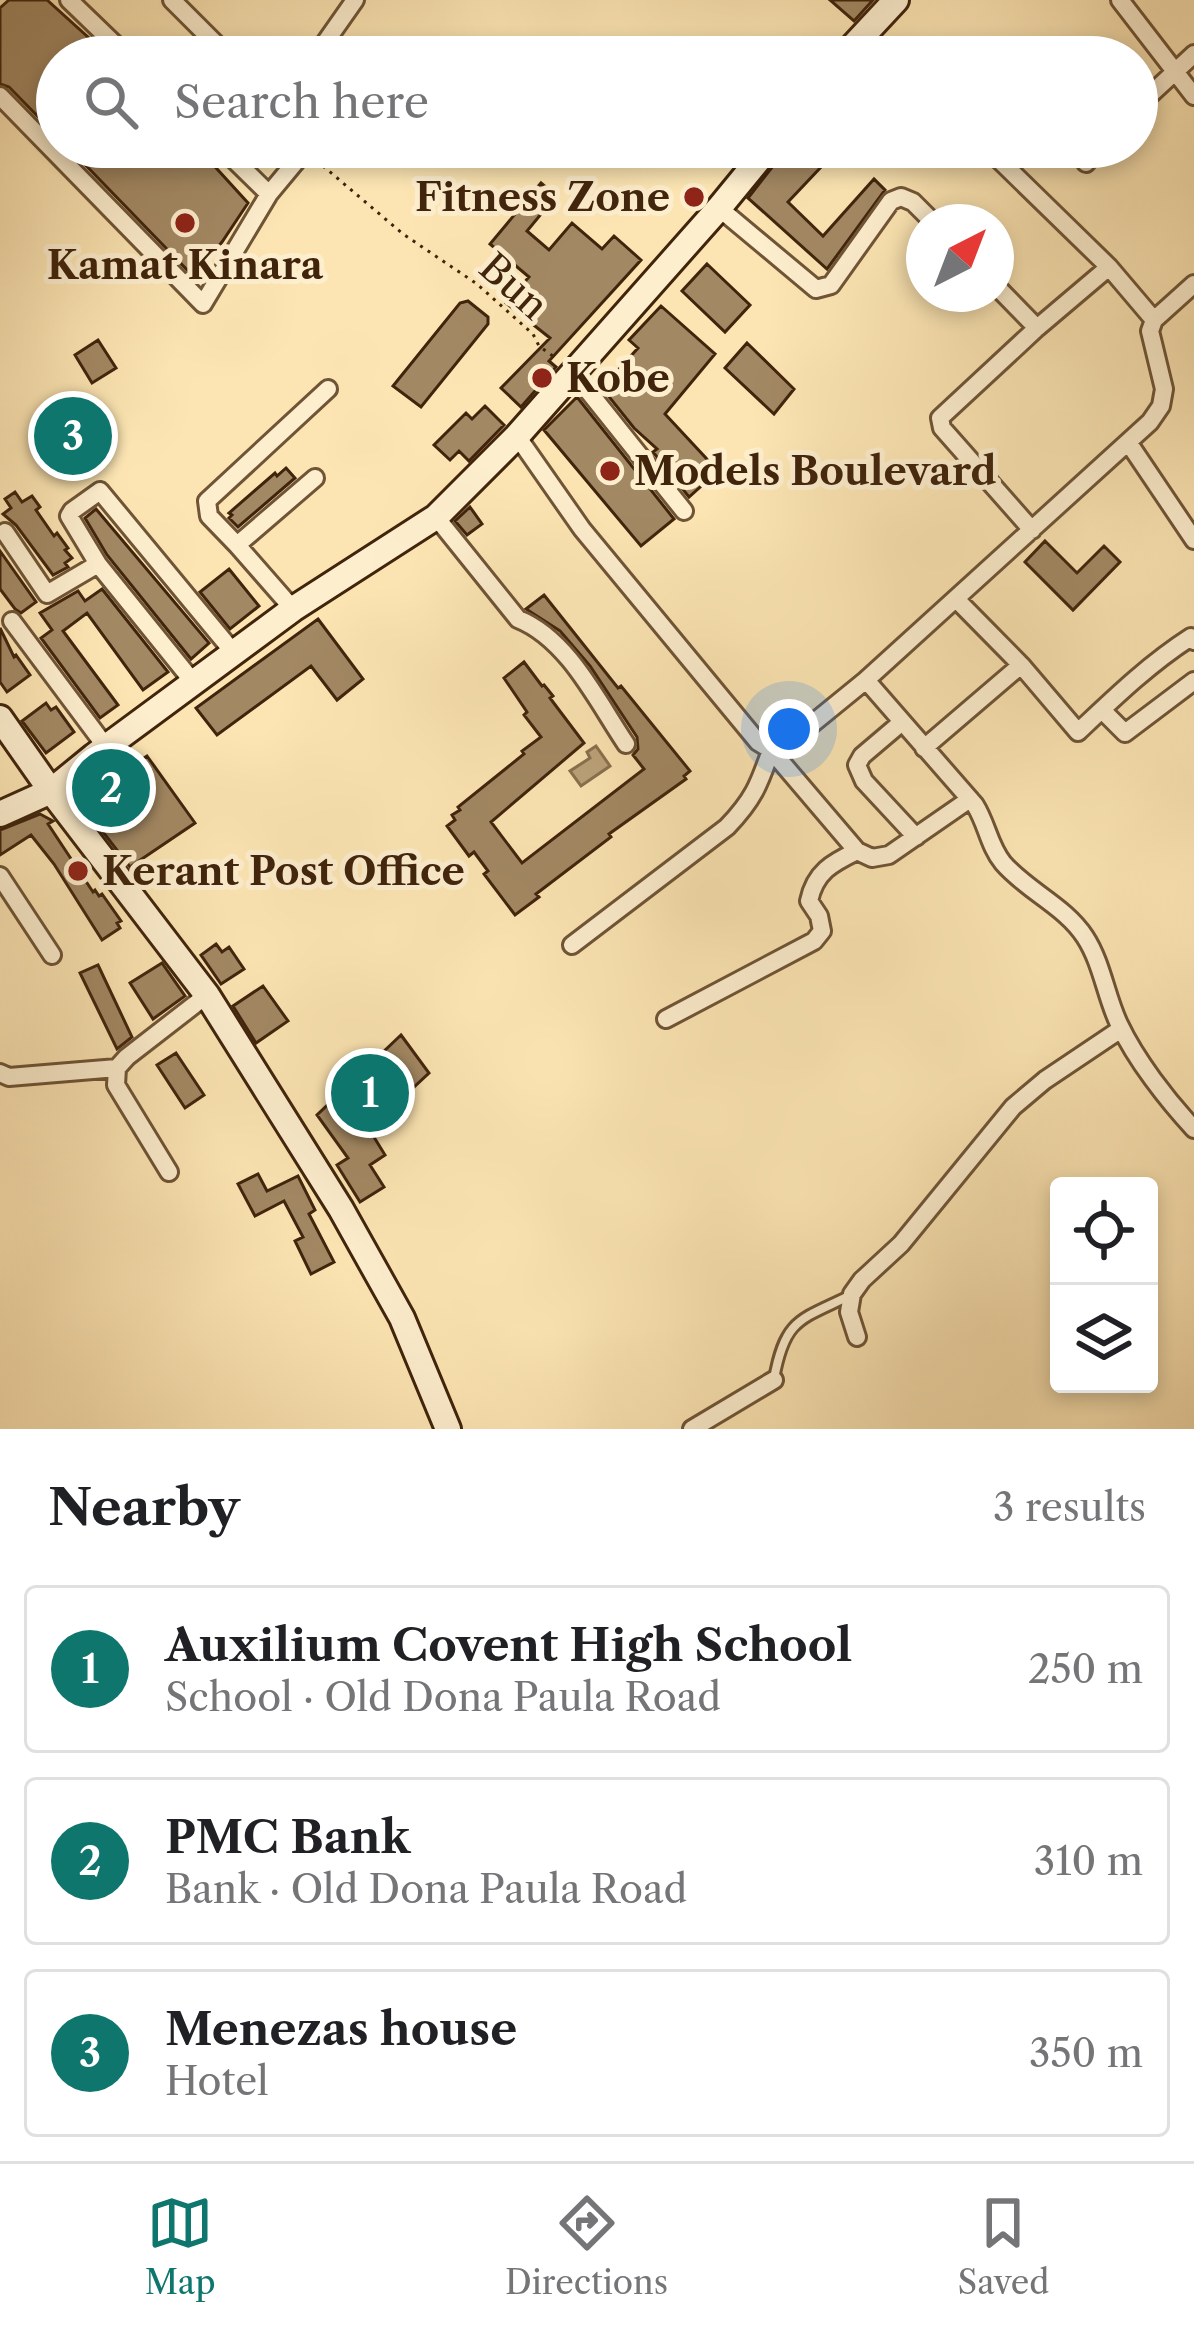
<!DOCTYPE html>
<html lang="en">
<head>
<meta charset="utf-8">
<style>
	body { margin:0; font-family:"Libre Caslon Text",serif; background:#f6f6f6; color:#202124 }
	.controls { position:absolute; right:36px; bottom:36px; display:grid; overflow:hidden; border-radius:12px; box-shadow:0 6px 18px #0003 }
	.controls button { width:108px; height:108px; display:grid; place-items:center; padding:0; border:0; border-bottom:3px solid #e0e0e0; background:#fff; color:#202124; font:60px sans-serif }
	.compass { position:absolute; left:906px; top:204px; width:108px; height:108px; border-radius:50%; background:#fff; box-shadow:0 6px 18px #0003; rotate:42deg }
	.you { position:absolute; left:789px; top:729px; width:42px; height:42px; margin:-30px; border:9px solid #fff; border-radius:50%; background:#1a73e8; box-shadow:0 0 0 18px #1a73e833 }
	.badge { display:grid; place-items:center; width:78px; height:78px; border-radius:50%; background:#0f766e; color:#fff; font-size:39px; font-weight:700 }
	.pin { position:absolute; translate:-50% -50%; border:6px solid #fff; box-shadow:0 3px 12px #0006 }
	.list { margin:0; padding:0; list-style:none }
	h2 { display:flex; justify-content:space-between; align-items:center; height:156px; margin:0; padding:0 48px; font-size:51px }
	h2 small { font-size:39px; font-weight:400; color:#757577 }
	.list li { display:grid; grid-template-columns:78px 1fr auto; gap:36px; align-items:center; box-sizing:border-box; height:168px; margin:0 24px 24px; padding:0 24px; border:3px solid #e0e0e0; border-radius:12px }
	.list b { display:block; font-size:45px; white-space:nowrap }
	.list p { margin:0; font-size:39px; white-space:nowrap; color:#757577 }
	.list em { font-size:39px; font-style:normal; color:#757577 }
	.icon { flex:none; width:66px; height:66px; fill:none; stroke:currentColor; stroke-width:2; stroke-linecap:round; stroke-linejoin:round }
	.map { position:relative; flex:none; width:1194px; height:1429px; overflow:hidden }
	.search { position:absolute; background:#fff; box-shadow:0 6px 18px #0003; left:36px; right:36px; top:36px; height:132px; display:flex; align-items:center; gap:30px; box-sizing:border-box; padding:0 42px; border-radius:66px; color:#757577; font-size:45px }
	.sheet { height:732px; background:#fff }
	nav { display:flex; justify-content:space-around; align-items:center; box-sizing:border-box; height:168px; border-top:3px solid #e0e0e0; background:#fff; font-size:33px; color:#757577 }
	nav a { display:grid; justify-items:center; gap:6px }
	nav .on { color:#0f766e }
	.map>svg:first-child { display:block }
</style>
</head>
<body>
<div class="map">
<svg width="1194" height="1429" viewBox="0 0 1194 1429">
	<rect width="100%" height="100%" fill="#fce5b3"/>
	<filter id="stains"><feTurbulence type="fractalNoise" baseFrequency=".00167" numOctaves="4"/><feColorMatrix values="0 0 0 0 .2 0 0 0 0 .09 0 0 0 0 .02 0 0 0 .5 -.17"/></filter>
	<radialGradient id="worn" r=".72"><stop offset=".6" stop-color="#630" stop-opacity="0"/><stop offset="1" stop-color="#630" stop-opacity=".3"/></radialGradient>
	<!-- water -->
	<path fill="#bca37a" stroke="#8a704e" stroke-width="3" d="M596,746L610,766L581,786L570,771L590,758L587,752Z"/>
	<!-- building -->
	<path fill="#a28863" stroke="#40240c" stroke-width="3" d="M9,0H47L110,57H57V136L9,87L0,84V8Z
		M830,0H873L854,21Z
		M68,147H197L248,203L222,242L193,276Z
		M788,147H840L788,202L823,236L874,179L885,190L827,269L748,198Z
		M541,183L556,196L527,231L549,250L572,223L602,249L614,236L641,260L549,361L556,367L521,407L501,388L550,338L506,303L529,277L490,244Z
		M707,264L750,305L725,332L682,291Z
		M468,301L488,317V324L421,407L393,386L460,303Z
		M661,306L715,354L665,414L718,471L689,497L653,452L657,449L634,428L602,388L638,348L629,340Z
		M98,340L116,368L92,383L75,355Z
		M747,343L794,389L774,414L725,368Z
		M577,397L674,519L641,546L544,430Z
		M485,406L504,425L469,461L459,451L450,460L434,445L466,413L472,419Z
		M72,427L88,449L74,458L71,454L66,457L54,442L59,438L57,435Z
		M286,468L295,478L238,527L229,518L232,515L229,513L275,473L277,476Z
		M15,492L22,502L32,496L40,507L36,510L54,536L57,533L68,548L65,550L72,558L65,563L68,567L53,575L16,525L3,514L11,508L5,499Z
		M470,507L482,524L467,535L455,521Z
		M96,509L209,643L191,659L107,555L85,518Z
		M1045,541L1077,573L1104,546L1120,562L1073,610L1025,562Z
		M0,551L36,602L21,613L15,609L0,589Z
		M229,569L259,606L230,629L200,592Z
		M102,589L168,672L143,690L87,613L63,631L118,705L100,718L41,638L52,630L40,613L78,591L85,601Z
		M544,595L618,688L621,686L690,771L684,776L686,779L609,834L611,837L536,894L539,897L515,915L484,874L488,871L474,852L469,856L447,826L455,820L452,815L460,810L458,807L524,754L522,751L541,737L524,715L527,712L504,678L524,662L542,686L544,685L553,696L550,698L584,743L491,822L522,863L644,769L633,755L638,749L637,737L590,666L560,631L526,609Z
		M318,619L363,679L337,700L311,666L217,735L196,708Z
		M0,628L14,657L16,655L30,675L7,692L0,682Z
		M46,703L51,710L56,707L74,732L46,753L22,721Z
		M147,756L195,823L130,867L79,801Z
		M40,814L53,821L48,824L93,892L95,890L99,896L102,894L121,921L117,923L120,928L102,940L54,864L31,835L0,855V830Z
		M216,944L222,952L229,947L244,969L221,984L201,955Z
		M162,963L185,996L153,1019L130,983Z
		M98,965L132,1037L117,1049L80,973Z
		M263,986L288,1021L256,1043L233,1006Z
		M401,1035L429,1073L369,1129L385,1155L370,1165L384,1187L360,1202L337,1165L348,1158L317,1115Z
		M176,1053L204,1095L185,1108L157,1065Z
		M258,1174L267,1191L298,1176L315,1210L309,1214L334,1262L311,1274L295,1241L303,1237L284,1201L255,1216L238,1184Z"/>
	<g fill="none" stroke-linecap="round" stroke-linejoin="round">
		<!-- lane casing -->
		<g stroke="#6f5436" stroke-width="14">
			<path id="lane" d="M774,1379C785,1318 800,1320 851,1295"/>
		</g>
		<!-- street casing -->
		<g stroke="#6f5436" stroke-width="22">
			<path id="street" d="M69,0L128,57
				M172,0L229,57
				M1120,0L1194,96
				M863,33L890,57
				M315,57L355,0
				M0,96L203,304L269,194L308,147
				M1137,107L1194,54
				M221,147L269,194
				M986,147L1109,267L1154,320
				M1086,163L1100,147
				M719,208L816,289L831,285L891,201L901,197L913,202L933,222
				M996,286L1037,328
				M573,372L684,511
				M517,436L582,529L758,742L771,750L785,746L866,680L975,805C987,824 989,846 1003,863C1027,891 1065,906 1085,937C1102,963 1106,997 1119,1024C1136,1060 1167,1100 1194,1129
				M1128,442L1194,540
				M436,517L518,619C568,639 597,701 626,744
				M1032,530L942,428L940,418L1037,328L1109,267
				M5,532L47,594L98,564L194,683
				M237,545L209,516L207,501L328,389
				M98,564L69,516L72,511L100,491L234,653
				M956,599L1021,665L1078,732C1114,698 1149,664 1191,637L1194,641
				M293,609L237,545L315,478
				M12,621L106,747
				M866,680L1150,422L1161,406L1164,389L1150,331L1154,320L1194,284
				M1102,710L1125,733L1194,681
				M902,722L862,756L857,765L864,781L916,837
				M924,748L1021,665
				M0,876L52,955
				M572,945L727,827C753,800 759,785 771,750L857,851L872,858L889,855L970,799
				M666,1019L814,941L822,931L819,916L809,901C815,872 832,863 857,851
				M0,1073L9,1077L117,1068
				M169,1172L116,1085L117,1068L127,1057L207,995
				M857,1337L849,1312L852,1294L862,1280L901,1244L1013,1107L1045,1080L1121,1029
				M692,1429L774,1380"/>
		</g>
		<!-- secondary casing -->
		<g stroke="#40240c" stroke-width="30">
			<path id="secondary" d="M843,57L896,0
				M0,718L51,791L207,995L341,1209L402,1318L448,1429
				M0,814L51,791L94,756L293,609L436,517L517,436L719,208L769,147"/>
		</g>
		<!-- path -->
		<path stroke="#40240c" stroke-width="3" stroke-dasharray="3 6" stroke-linecap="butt" d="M316,160L403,234L477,284L533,334L539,346L557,359"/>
		<!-- lane -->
		<use href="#lane" stroke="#fdeece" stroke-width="8"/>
		<!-- street -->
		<use href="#street" stroke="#fdeece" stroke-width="16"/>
		<!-- secondary -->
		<use href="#secondary" stroke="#fdeece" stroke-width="24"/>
	</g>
	<!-- markers -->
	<g fill="#8f2418" stroke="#fdeece" stroke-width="4.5">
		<circle cx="694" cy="197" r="12"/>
		<circle cx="185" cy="223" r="12"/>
		<circle cx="542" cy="378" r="12"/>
		<circle cx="610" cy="471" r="12"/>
		<circle cx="78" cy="871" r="12"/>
	</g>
	<g text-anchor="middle" stroke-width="10" stroke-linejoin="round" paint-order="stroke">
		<!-- poi labels -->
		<g font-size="39" font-weight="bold" fill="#40240c" stroke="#fdeece" text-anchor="start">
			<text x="670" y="211" text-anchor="end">Fitness Zone</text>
			<text x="185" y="279" text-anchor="middle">Kamat Kinara</text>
			<text x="566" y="392">Kobe</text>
			<text x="634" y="485">Models Boulevard</text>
			<text x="102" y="885">Kerant Post Office</text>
		</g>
		<!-- street labels -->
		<g font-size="39" fill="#40240c" stroke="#fdeece">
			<text transform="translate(514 286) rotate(42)" y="14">Bun</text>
		</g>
	</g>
	<rect width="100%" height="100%" filter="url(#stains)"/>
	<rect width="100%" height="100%" fill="url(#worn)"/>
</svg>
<div class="controls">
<button><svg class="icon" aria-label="locate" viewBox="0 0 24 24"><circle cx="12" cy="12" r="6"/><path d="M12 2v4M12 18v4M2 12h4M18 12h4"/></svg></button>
<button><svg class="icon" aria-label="layers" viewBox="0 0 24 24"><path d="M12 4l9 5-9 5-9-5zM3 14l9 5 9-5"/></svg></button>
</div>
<svg class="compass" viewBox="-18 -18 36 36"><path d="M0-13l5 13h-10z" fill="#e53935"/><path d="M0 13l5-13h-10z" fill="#757577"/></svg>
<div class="you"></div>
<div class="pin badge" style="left:370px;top:1093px">1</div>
<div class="pin badge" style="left:111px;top:788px">2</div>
<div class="pin badge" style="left:73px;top:436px">3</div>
<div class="search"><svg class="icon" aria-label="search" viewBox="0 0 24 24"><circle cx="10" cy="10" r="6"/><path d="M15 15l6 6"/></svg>Search here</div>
</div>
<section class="sheet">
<h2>Nearby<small>3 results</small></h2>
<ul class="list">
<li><span class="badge">1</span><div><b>Auxilium Covent High School</b><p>School · Old Dona Paula Road</p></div><em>250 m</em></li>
<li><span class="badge">2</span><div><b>PMC Bank</b><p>Bank · Old Dona Paula Road</p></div><em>310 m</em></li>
<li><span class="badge">3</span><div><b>Menezas house</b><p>Hotel</p></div><em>350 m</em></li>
</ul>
</section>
<nav>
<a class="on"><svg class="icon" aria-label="map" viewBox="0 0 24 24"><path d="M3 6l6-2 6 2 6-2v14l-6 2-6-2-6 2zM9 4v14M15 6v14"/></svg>Map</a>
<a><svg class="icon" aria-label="directions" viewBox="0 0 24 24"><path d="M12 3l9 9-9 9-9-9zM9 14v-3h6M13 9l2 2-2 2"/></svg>Directions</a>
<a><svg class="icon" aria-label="saved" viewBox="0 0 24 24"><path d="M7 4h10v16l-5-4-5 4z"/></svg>Saved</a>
</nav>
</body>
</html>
